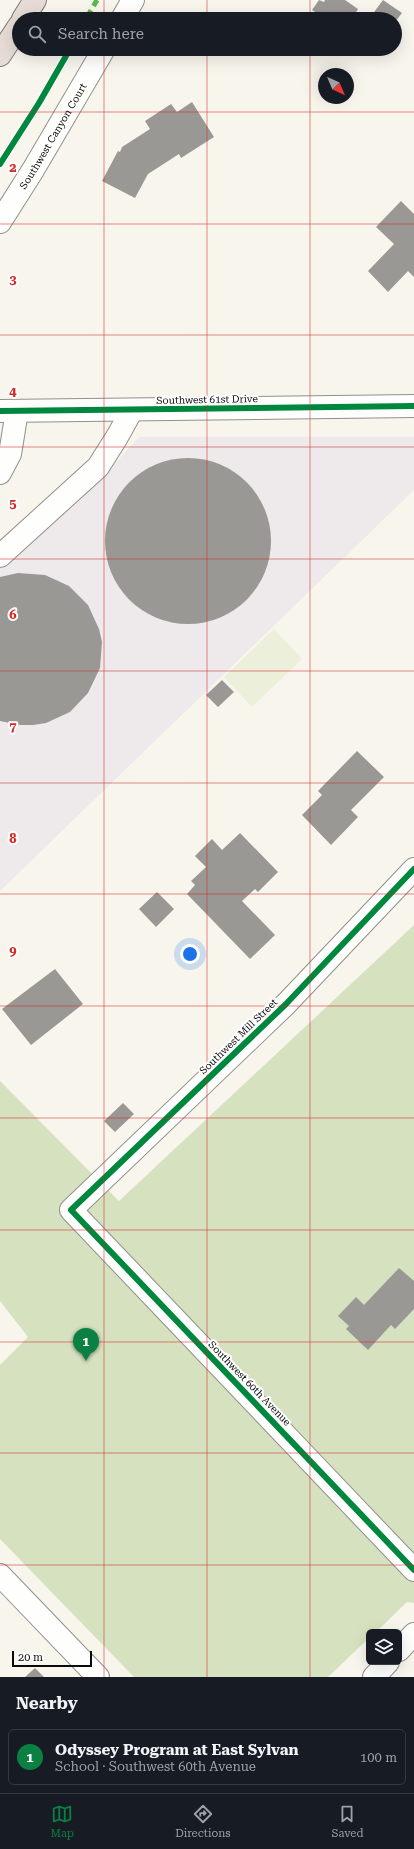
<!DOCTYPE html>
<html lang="en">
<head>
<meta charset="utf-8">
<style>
	body { margin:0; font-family:"Roboto Serif",serif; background:#242831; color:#f1f3f6 }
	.controls { position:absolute; right:12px; bottom:12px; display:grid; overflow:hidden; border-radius:6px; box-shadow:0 4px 16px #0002 }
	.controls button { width:36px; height:36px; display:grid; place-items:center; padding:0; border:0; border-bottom:1px solid #363941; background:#171b24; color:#f1f3f6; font:20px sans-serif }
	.compass { position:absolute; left:318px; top:68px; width:36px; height:36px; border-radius:50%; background:#171b24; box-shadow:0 4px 16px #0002; rotate:136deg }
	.scale { position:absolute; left:12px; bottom:10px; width:80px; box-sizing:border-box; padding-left:4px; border:2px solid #0a0a0a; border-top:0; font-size:11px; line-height:14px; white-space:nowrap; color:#0a0a0a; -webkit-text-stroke:3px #fff; paint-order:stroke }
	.you { position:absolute; left:190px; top:954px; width:14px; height:14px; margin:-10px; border:3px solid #fff; border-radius:50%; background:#1a73e8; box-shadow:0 0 0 6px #1a73e833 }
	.badge { display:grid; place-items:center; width:26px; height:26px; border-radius:50%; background:#0b8043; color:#fff; font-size:13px; font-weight:700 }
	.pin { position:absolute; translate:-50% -33px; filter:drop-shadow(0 1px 2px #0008) }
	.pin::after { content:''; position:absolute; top:21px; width:14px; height:12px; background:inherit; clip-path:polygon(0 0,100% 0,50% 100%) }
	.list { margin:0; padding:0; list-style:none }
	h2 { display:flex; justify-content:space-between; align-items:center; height:52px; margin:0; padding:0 16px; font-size:17px }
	h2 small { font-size:13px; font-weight:400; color:#9ea1a6 }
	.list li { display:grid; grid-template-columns:26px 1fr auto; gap:12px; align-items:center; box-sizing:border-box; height:56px; margin:0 8px 8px; padding:0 8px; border:1px solid #363941; border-radius:6px }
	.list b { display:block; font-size:15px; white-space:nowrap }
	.list p { margin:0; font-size:13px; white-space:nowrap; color:#9ea1a6 }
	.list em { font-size:13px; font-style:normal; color:#9ea1a6 }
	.icon { flex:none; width:22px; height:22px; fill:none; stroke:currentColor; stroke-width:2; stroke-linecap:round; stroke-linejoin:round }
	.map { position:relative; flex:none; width:414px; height:1677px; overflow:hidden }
	.search { position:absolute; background:#171b24; box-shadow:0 4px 16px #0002; left:12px; right:12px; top:12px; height:44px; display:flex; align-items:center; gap:10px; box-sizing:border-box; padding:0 14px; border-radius:22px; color:#9ea1a6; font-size:15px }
	.sheet { height:116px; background:#171b24 }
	nav { display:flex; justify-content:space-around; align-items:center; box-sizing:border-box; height:56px; border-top:1px solid #363941; background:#171b24; font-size:11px; color:#9ea1a6 }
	nav a { display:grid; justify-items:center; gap:2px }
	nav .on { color:#0b8043 }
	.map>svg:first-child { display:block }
</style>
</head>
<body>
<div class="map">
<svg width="414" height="1677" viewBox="0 0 414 1677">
	<rect width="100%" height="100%" fill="#f8f5ed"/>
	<!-- industrial -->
	<path fill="#eee9ea" d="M139,437H414V490L0,891V545L90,460L106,473Z"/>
	<!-- forest -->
	<path fill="#d5e1bf" d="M414,925V1603L407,1602L376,1632H369V1638L328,1677H134L0,1539V1365L28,1337L0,1301V1081L119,1201Z"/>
	<!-- pitch -->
	<path fill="#ecefd9" d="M274,629L302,659L252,707L224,677Z"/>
	<!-- building -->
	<path fill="#9a9894" d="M319,0L324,2L325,0H345L358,9L352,19H315L318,14L312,10Z
		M383,0L402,13L395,22V19H369Z
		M192,102L214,137L181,158L179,154L148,174L135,198L102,181L118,151L120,152L122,147L150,129L145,121L171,104L177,112Z
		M401,201L414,214V277L408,271L388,292L368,271L394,244L376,227Z
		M105 541a83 83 0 1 1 166 0a83 83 0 1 1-166 0Z
		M18,573L45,575L69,586L88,605L99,629L102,642L100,668L88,693L70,712L46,723L33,725H20L0,721V577Z
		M222,680L234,692L218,707L206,695Z
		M357,751L384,777L351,810L358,817L331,845L302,815L322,795L318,791Z
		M240,833L278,872L258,892L255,889L242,901L275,935L250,959L187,894L195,885L191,881L206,867L195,856L212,839L222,850Z
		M157,892L174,909L156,927L139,909Z
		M55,969L83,1004L31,1045L2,1009Z
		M123,1103L134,1114L115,1132L104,1121Z
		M399,1268L414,1281V1309L395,1329L391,1325L368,1350L346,1329L349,1326L338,1316L356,1297L364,1305Z
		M35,1668L44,1677H25Z"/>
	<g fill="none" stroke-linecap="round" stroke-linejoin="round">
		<!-- minor casing -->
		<g stroke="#91908c" stroke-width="24">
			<g id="minor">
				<path d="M122,19L133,0"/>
				<path id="s1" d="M0,222L33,170L104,49"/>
				<path d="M0,411L414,406"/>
				<path d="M0,473L10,454L17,411"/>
				<path d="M0,556L98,467L117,437L132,410"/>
				<path d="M414,869L286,1004L71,1210L414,1570"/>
				<path d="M0,1575L98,1677"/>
				<path d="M399,1650L414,1634"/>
				<path d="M374,1677L388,1662"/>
			</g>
		</g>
		<!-- highway casing -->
		<g stroke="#7e7d7a" stroke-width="24">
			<path id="highway" d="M23,19L35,0
				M0,55L19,26"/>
		</g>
		<!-- minor -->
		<use href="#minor" stroke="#fefefc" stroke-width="22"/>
		<!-- highway -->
		<use href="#highway" stroke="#e6dcd5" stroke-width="22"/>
		<!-- quiet -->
		<path stroke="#58b947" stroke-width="5" stroke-dasharray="10 5" stroke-linecap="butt" d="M86,19L97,0"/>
		<!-- cycleway casing -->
		<g stroke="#fff" stroke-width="8">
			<path id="cycleway" d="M0,164L39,103L70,49
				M0,411L414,406
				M414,869L286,1004L71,1210L414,1570"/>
		</g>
		<!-- cycleway -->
		<use href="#cycleway" stroke="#00873e" stroke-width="6"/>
	</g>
	<!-- grid -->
	<path fill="none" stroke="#d62828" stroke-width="1" stroke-opacity="0.55" d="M104,0V19M207,0V19M310,0V19M104,49V1677M207,49V1677M310,49V1677M0,112H414M0,224H414M0,335H414M0,447H414M0,559H414M0,671H414M0,783H414M0,894H414M0,1006H414M0,1118H414M0,1230H414M0,1342H414M0,1453H414M0,1565H414"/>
	<g text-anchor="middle" stroke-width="4" stroke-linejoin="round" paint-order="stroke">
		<!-- street labels -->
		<g font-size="10" fill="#0a0a0a" stroke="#fff">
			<text dy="4" stroke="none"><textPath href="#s1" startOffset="101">Southwest Canyon Court</textPath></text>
			<text transform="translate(207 399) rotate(-1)" y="4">Southwest 61st Drive</text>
			<text transform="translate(238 1036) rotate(-44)" y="4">Southwest Mill Street</text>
			<text transform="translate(250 1383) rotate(46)" y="4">Southwest 60th Avenue</text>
		</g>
	</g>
	<g font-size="13" text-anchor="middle" font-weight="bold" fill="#d62828" stroke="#fff" stroke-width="4" stroke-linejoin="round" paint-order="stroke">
		<text x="13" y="172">2</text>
		<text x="13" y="284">3</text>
		<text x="13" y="396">4</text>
		<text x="13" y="508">5</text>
		<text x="13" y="619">6</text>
		<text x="13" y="731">7</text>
		<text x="13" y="843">8</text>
		<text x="13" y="955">9</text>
	</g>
</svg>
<div class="controls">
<button><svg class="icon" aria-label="layers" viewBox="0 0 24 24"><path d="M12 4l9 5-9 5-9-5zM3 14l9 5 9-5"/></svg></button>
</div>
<svg class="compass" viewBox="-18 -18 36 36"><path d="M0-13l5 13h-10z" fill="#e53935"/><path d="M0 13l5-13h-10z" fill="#9ea1a6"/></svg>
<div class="scale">20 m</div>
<div class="you"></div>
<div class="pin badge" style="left:86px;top:1361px">1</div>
<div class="search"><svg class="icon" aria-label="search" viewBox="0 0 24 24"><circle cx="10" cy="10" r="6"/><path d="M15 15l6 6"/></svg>Search here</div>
</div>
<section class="sheet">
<h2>Nearby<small></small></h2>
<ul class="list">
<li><span class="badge">1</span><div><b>Odyssey Program at East Sylvan</b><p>School · Southwest 60th Avenue</p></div><em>100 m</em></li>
</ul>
</section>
<nav>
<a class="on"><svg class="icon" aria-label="map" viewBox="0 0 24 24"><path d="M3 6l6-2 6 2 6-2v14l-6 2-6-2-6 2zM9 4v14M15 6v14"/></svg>Map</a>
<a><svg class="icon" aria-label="directions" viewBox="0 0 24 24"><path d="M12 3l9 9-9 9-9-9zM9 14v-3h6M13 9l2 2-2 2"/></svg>Directions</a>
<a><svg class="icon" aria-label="saved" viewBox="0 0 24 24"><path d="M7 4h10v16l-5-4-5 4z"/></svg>Saved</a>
</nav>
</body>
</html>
